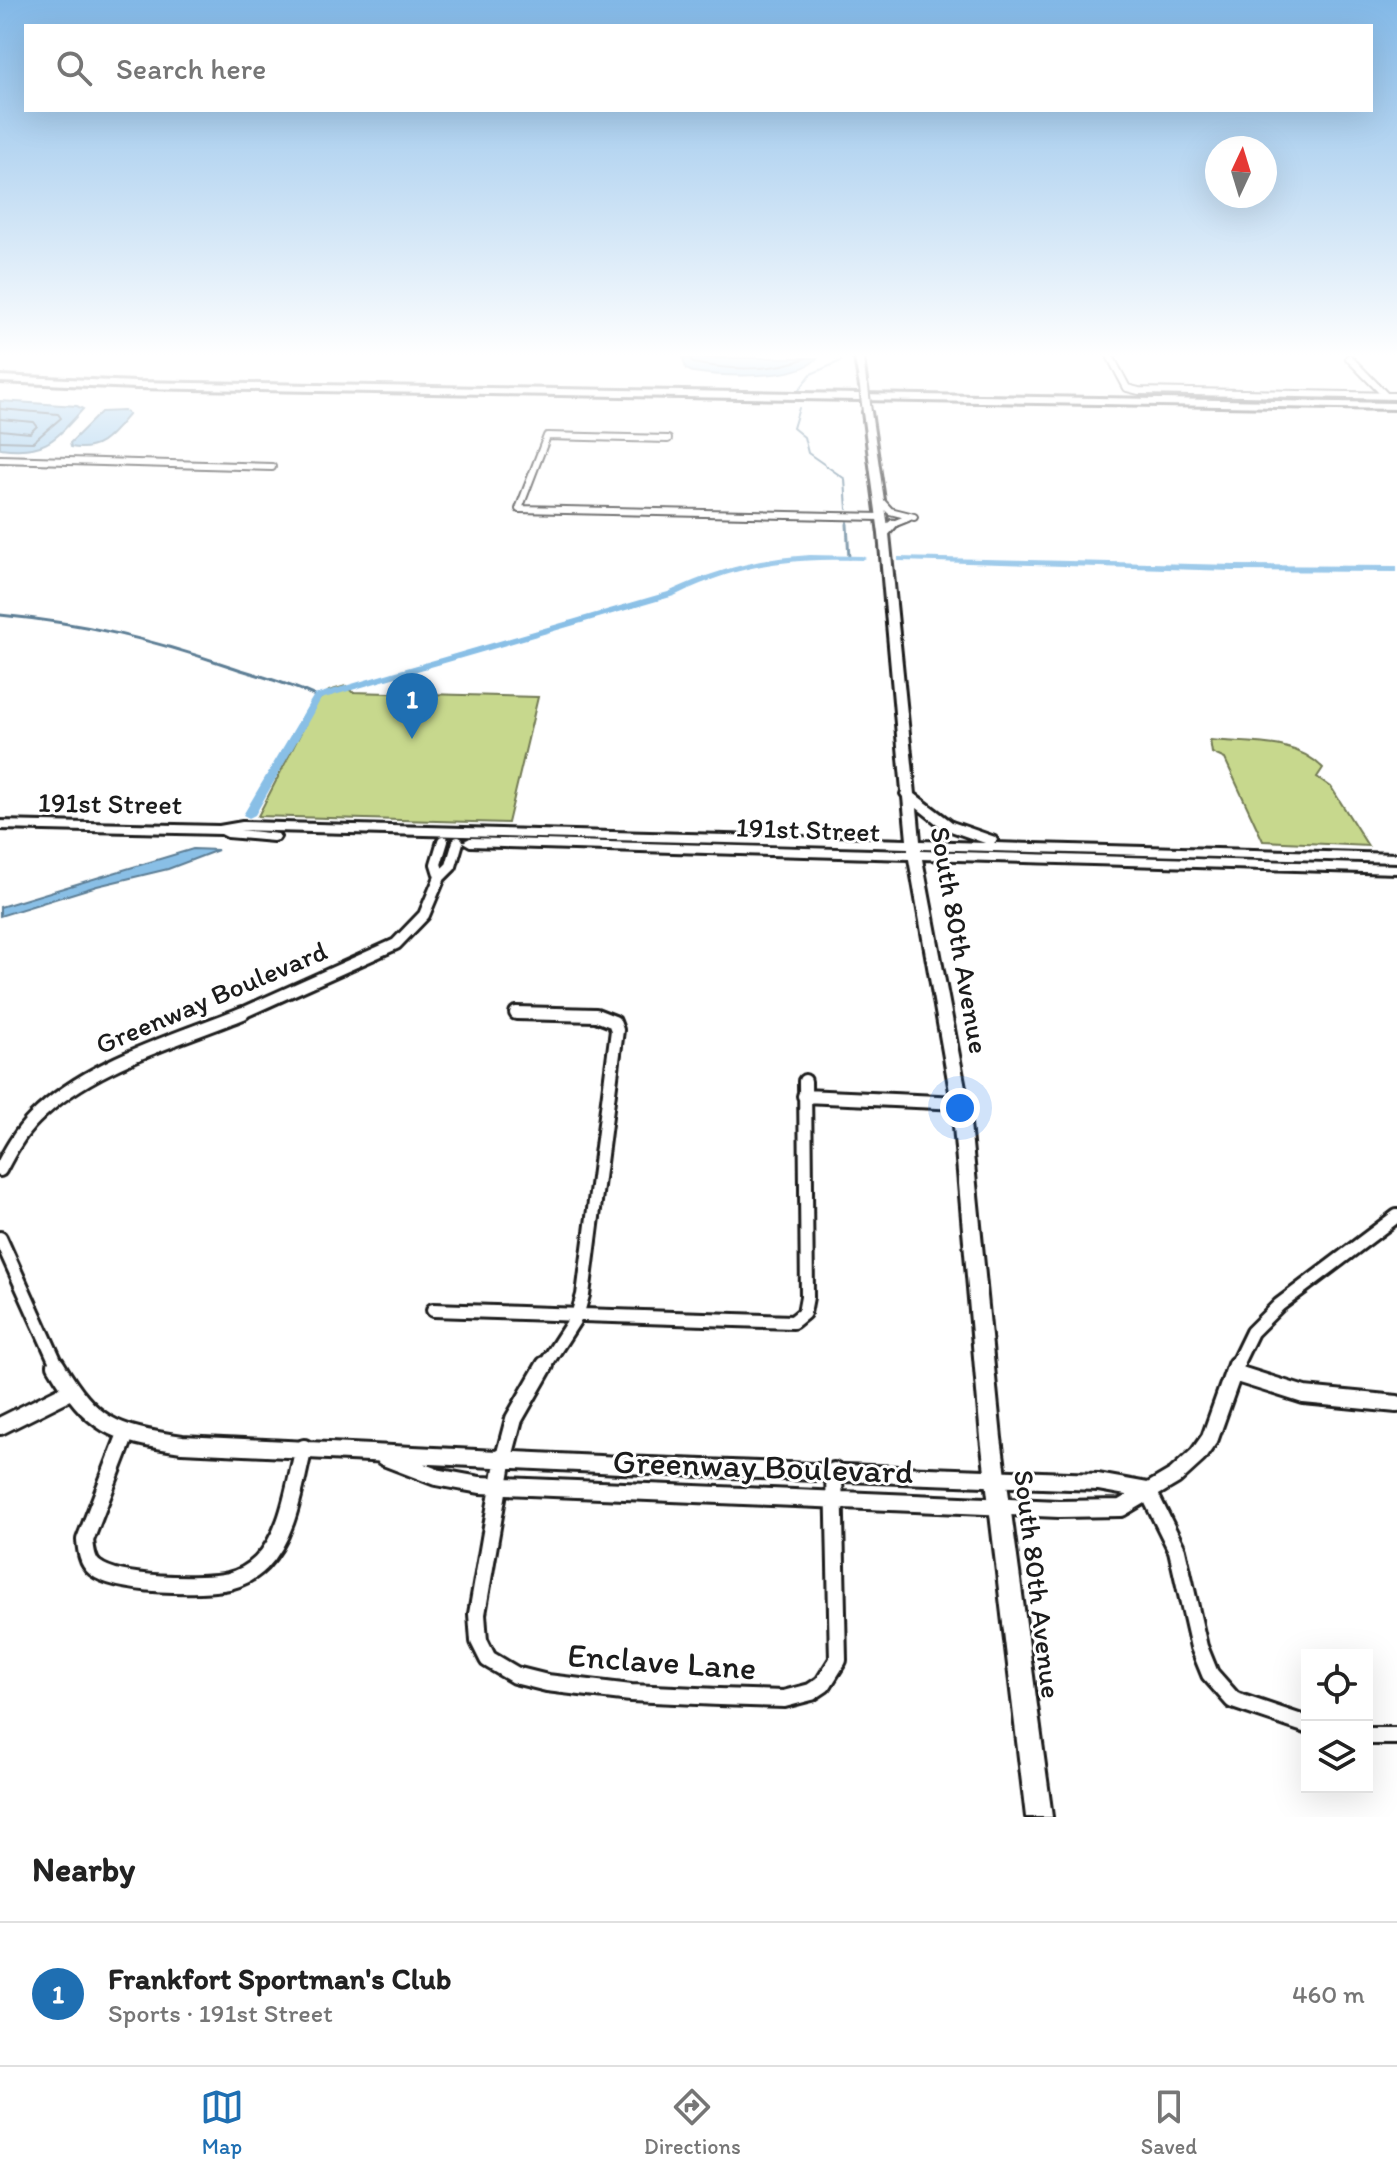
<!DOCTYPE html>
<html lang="en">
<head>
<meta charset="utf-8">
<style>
	body { margin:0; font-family:Itim,sans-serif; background:#f6f6f6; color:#222 }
	.controls { position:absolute; right:24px; bottom:24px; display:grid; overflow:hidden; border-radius:0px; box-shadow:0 8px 32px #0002 }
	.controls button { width:72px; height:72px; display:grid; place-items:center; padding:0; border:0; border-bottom:2px solid #e0e0e0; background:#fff; color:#222; font:40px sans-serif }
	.compass { position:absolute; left:1205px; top:136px; width:72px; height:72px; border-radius:50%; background:#fff; box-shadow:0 8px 32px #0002; rotate:4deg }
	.you { position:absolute; left:960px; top:1108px; width:28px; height:28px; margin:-20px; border:6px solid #fff; border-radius:50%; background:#1a73e8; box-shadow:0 0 0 12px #1a73e833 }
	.badge { display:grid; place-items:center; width:52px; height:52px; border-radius:50%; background:#1f6fb2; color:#fff; font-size:26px; font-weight:700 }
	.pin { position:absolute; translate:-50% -66px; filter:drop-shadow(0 2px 4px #0008) }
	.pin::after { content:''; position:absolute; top:42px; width:28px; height:24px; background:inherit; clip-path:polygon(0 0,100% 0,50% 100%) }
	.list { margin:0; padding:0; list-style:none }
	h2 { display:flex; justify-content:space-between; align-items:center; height:104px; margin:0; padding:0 32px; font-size:34px }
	h2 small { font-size:26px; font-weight:400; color:#767676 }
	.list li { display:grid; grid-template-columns:52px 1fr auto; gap:24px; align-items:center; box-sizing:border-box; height:144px; padding:0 32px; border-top:2px solid #e0e0e0 }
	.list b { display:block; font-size:30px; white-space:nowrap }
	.list p { margin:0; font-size:26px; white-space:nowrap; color:#767676 }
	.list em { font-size:26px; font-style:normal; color:#767676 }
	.icon { flex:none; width:44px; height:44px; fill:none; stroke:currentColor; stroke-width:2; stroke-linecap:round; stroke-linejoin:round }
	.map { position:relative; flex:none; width:1397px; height:1817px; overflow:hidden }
	.search { position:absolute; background:#fff; box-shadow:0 8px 32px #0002; left:24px; right:24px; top:24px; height:88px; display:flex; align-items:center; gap:20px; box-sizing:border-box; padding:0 28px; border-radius:0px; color:#767676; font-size:30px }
	.sheet { height:248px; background:#fff }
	nav { display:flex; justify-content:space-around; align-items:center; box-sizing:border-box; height:112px; border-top:2px solid #e0e0e0; background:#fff; font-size:22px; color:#767676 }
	nav a { display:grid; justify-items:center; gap:4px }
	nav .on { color:#1f6fb2 }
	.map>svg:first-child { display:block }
</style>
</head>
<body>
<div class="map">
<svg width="1397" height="1817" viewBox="0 0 1397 1817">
	<rect width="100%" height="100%" fill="#fff"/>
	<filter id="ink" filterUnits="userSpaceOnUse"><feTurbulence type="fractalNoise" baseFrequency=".0125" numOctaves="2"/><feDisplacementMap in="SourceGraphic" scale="16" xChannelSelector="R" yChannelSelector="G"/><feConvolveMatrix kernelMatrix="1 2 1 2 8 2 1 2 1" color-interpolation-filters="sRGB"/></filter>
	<g filter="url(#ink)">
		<!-- green -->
		<path fill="#c7d88d" stroke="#727a54" stroke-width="2" d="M346,686L352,692L538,697L508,823L258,816L317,701L329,691Z
			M1210,740C1250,744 1293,738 1323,768L1317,777L1331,787L1368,846L1263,841L1225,759L1212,753Z"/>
		<!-- water -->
		<path fill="#89bfe6" stroke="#5d7e95" stroke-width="2" d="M683,358H817C799,381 720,376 693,372L686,369Z
			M0,401L77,406L83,409C54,441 45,454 0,448Z
			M101,412L124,411L129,414C112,434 100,453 71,447L70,443Z
			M193,849L218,850L168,869L97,886L0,916V907Z"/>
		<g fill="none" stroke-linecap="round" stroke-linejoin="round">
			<!-- shore -->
			<path stroke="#485d6d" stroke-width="2" d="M690,358L693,363C728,370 772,372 806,358
				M0,409L58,414L61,418L33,442L0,441
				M0,419L34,422L37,426L30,433L0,430"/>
			<!-- stream-far1 -->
			<path stroke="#5d7e95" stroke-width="2" d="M799,390L811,374L841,361
				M799,408L793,428L804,437L808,453L845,479L847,509
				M847,522V526"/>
			<!-- stream -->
			<path stroke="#5d7e95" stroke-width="3" d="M847,524L849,558
				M0,615C84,623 150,639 229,666C259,676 289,683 317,697"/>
			<!-- canal -->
			<path fill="#89bfe6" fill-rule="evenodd" d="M810,555L862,556L866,558L862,560C788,559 742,563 674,596L321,699L255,815L249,818L243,815L314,695L668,592C714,570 759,558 810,555Z
				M898,557L1233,565L1397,566V572L1233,571L901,561H898Z"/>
			<!-- street-far4 casing -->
			<g stroke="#1c1c1c" stroke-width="10">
				<path id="street-far4" d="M1111,358L1127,388L1139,391L1397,396
					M1349,358L1386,396
					M668,439L547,436L519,509L881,517
					M0,459L272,467
					M879,499L890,511L914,517
					M888,526L908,518"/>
			</g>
			<!-- street-far3 casing -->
			<g stroke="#1c1c1c" stroke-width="13">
				<path id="street-far3" d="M884,534L893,524"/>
			</g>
			<!-- street-far2 casing -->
			<g stroke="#1c1c1c" stroke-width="16">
				<path id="street-far2" d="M443,841L436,864L440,877L451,866L458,842
					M516,1013L585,1015
					M238,1015L396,944L424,915L440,877"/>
			</g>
			<!-- street-far1 casing -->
			<g stroke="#1c1c1c" stroke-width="18">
				<path id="street-far1" d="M516,1013L596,1015L614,1022L617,1030L583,1295L577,1316L544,1367
					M804,1096L960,1103
					M0,1170C10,1151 19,1134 34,1119C88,1064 174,1041 243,1013
					M0,1238L58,1367
					M433,1310L793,1322L804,1313L807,1297L805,1081
					M1235,1367L1252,1332L1279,1305L1397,1216"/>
			</g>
			<!-- street casing -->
			<g stroke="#1c1c1c" stroke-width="22">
				<path id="street" d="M56,1365C92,1426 113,1434 182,1444L621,1465L1098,1482L1148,1491
					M545,1365L514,1419L504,1457L477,1614L479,1641L488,1659L515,1675L547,1683L631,1693L719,1697L784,1699L811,1692L823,1684L838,1660L834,1471
					M1234,1373L1304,1395L1397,1404
					M0,1426L72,1390
					M126,1434L85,1540C86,1550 87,1562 95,1568C118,1586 202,1587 229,1581C241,1578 253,1571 261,1563C290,1533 294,1486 304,1448
					M384,1457L436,1477L480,1485L1059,1509L1121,1508L1175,1476L1198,1455L1210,1438L1236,1365
					M1148,1491L1177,1550L1199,1647L1210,1674L1233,1700L1307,1725
					M1367,1736H1397"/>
			</g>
			<!-- secondary casing -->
			<g stroke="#1c1c1c" stroke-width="6">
				<path id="secondary" d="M855,358H863L867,389L860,387Z
					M867,410L871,412L889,534L915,794L952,822L995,837L997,840L994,843L1397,854V862L921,849V851L1397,865V873L922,859L968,1103L1001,1438L1052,1817H1026L981,1438L952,1103L909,859L470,846L463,842L470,838L908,851V848L240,830L278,834L280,837L278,840L273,841L227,837L221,834L0,829V821L219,826L242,822L907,840L903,797L901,794L902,791L879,534L863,412ZM917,808L942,828L985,843L920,841Z"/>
			</g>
			<!-- highway casing -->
			<g stroke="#1c1c1c" stroke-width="6">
				<path id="highway" d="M0,376L136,382L1397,403V409L136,388L0,382Z"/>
			</g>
			<!-- street-far4 -->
			<use href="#street-far4" stroke="#fff" stroke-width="6"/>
			<!-- street-far3 -->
			<use href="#street-far3" stroke="#fff" stroke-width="8"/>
			<!-- street-far2 -->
			<use href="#street-far2" stroke="#fff" stroke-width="10"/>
			<!-- street-far1 -->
			<use href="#street-far1" stroke="#fff" stroke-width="12"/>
			<!-- street -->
			<use href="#street" stroke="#fff" stroke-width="16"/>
			<!-- secondary -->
			<use href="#secondary" fill="#fff" fill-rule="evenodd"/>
			<!-- highway -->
			<use href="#highway" fill="#fff" fill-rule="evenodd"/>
			<!-- secondary-bridge casing -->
			<g stroke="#1c1c1c" stroke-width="12" stroke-linecap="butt">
				<path id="secondary-bridge" d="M864,387L867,412"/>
			</g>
			<!-- secondary-bridge -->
			<use href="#secondary-bridge" stroke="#fff" stroke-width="8"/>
		</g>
	</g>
	<!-- sky -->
	<linearGradient id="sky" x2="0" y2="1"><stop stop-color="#82b8e7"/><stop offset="0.58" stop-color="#fff"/><stop offset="1" stop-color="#fff" stop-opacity="0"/></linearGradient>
	<rect width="1397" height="612" fill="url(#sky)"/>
	<g text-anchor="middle" stroke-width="6" stroke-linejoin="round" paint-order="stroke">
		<!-- street labels -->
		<g font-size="28" fill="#1c1c1c" stroke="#fff">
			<text transform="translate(110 803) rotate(1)" y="10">191st Street</text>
			<text transform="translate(808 829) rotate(2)" y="10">191st Street</text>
			<text transform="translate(960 940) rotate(80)" y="10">South 80th Avenue</text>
			<text transform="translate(211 997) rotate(-23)" y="10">Greenway Boulevard</text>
			<text transform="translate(1038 1584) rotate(83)" y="10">South 80th Avenue</text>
		</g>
		<!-- near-street labels -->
		<g font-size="34" fill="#1c1c1c" stroke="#fff">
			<text transform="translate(763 1466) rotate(2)" y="12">Greenway Boulevard</text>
			<text transform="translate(662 1661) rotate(4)" y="12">Enclave Lane</text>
		</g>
	</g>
</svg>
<div class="controls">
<button><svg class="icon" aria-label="locate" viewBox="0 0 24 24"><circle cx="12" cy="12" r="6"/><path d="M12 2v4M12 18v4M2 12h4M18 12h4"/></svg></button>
<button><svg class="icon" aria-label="layers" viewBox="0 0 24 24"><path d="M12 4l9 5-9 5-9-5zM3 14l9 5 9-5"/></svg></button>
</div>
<svg class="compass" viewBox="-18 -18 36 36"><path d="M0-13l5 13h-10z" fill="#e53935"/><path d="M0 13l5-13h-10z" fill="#767676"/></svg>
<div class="you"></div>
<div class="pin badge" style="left:412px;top:739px">1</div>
<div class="search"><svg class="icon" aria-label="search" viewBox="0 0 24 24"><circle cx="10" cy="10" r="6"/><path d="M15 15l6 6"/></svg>Search here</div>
</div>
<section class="sheet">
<h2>Nearby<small></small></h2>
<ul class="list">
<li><span class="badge">1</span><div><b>Frankfort Sportman's Club</b><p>Sports · 191st Street</p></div><em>460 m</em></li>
</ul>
</section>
<nav>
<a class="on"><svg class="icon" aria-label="map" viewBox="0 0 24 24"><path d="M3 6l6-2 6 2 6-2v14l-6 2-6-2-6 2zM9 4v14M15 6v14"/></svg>Map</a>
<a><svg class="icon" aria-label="directions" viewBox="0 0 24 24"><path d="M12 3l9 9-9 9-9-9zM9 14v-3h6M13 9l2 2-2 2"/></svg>Directions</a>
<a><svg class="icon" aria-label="saved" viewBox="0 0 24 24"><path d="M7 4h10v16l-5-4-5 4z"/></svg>Saved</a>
</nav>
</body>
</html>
